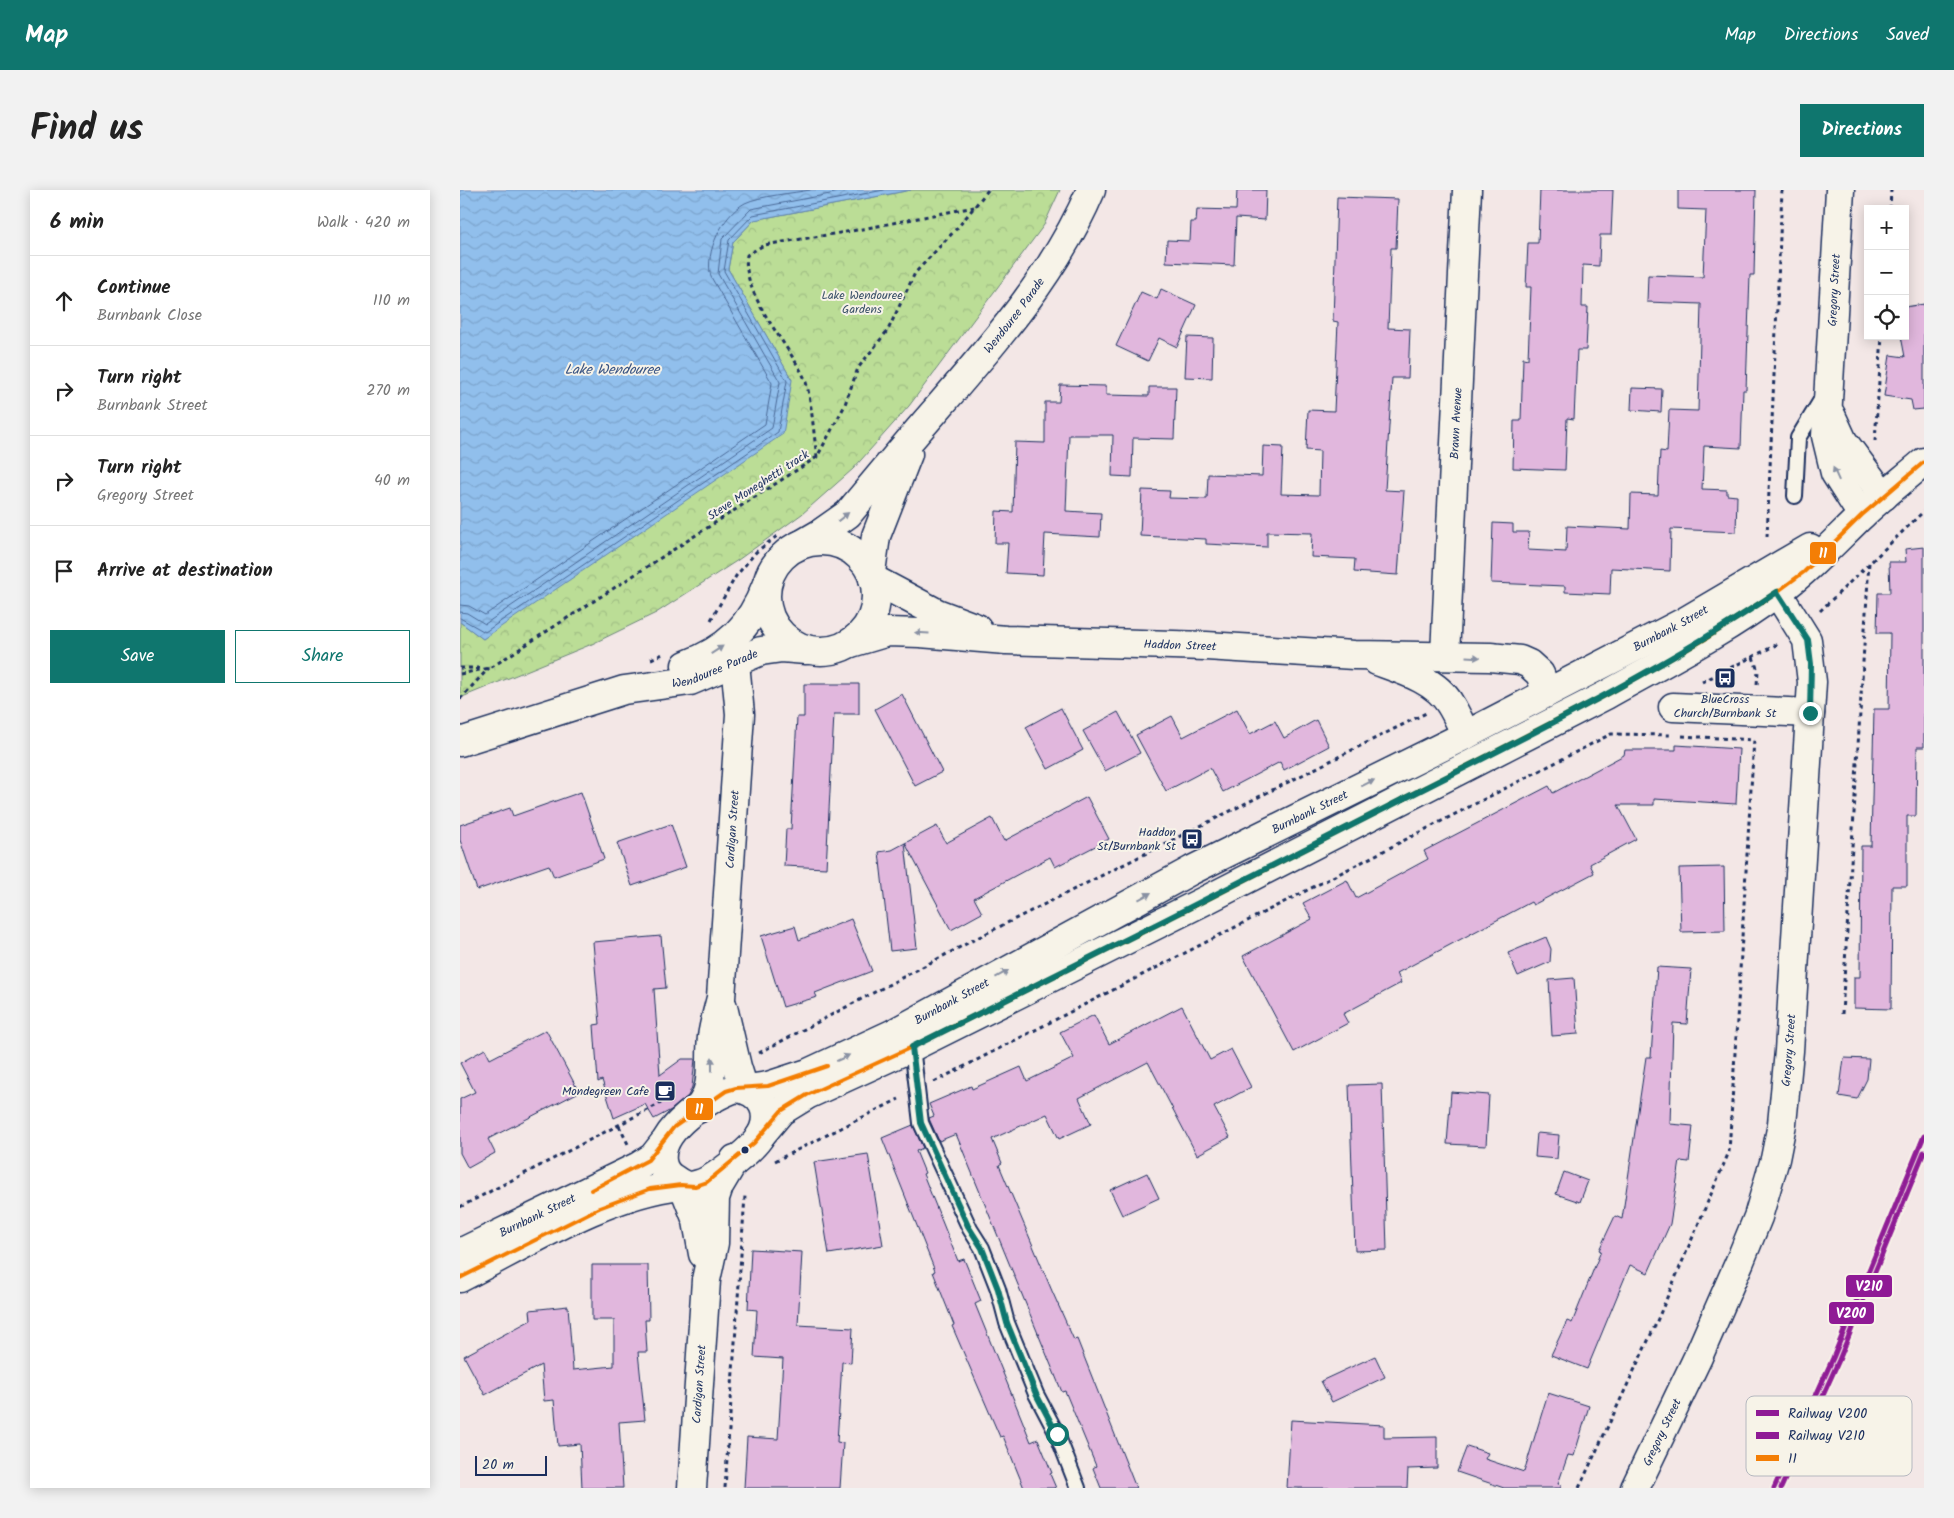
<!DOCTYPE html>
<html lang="en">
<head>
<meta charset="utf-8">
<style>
	body { margin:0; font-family:Kalam,sans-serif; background:#f2f2f2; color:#222 }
	.controls { position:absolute; right:15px; top:15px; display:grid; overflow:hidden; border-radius:0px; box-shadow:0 2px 12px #0003 }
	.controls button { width:45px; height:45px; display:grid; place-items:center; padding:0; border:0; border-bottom:1px solid #e0e0e0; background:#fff; color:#222; font:25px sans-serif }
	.scale { position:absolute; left:15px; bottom:12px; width:72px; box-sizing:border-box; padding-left:5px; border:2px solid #1b2f5e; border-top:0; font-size:14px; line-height:18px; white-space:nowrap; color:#1b2f5e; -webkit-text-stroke:4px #f7f3e8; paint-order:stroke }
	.stop { position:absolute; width:15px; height:15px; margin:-11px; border:4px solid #0f766e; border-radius:50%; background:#fff }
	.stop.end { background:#0f766e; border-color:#fff; box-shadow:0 1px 5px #0008 }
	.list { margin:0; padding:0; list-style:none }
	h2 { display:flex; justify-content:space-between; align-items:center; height:65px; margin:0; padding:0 20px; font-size:21px }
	h2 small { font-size:16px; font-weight:400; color:#767676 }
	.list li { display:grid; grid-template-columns:32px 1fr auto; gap:15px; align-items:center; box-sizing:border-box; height:90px; padding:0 20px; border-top:1px solid #e0e0e0 }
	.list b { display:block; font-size:19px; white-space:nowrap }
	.list p { margin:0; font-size:16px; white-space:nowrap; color:#767676 }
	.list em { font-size:16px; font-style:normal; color:#767676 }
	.actions { display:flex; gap:10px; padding:15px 20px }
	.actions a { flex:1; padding:11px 0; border:1px solid #0f766e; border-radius:0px; text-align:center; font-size:18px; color:#0f766e }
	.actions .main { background:#0f766e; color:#fff }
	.icon { flex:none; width:28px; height:28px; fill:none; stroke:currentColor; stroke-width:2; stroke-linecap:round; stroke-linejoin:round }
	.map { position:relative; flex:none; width:1464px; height:1298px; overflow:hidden; border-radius:0px }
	header { display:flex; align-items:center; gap:30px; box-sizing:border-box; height:70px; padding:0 25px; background:#0f766e; color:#fff }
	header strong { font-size:24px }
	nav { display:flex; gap:28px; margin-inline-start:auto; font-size:18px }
	.intro { display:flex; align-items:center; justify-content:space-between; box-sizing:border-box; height:120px; padding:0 30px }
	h1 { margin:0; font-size:35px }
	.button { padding:12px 22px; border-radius:0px; background:#0f766e; color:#fff; font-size:18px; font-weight:700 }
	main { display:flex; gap:30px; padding:0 30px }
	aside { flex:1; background:#fff; border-radius:0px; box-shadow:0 2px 12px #0003 }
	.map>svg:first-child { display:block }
</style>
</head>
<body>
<header>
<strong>Map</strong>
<nav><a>Map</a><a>Directions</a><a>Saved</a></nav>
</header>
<div class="intro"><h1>Find us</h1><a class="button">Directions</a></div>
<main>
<aside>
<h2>6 min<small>Walk · 420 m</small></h2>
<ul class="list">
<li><svg class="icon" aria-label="ahead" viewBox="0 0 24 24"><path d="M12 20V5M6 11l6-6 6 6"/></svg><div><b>Continue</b><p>Burnbank Close</p></div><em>110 m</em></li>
<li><svg class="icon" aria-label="right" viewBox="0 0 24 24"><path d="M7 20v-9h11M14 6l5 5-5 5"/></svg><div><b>Turn right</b><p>Burnbank Street</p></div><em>270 m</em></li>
<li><svg class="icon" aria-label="right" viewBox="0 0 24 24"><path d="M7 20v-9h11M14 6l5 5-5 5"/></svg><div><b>Turn right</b><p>Gregory Street</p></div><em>40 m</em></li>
<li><svg class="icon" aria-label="arrive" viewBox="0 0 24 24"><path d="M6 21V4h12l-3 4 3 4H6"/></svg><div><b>Arrive at destination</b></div></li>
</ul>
<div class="actions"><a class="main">Save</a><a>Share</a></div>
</aside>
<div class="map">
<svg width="1464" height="1298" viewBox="0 0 1464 1298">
	<defs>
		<pattern id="park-crowns" width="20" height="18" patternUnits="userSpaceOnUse" patternTransform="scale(1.25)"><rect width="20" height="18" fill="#bbdd96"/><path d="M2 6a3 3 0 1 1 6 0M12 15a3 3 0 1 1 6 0" fill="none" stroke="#a0be84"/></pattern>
		<pattern id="water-waves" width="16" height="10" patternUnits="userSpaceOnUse" patternTransform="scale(1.25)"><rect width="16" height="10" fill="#91bfec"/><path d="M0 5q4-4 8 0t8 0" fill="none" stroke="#7ca4cd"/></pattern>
	</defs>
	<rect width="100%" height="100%" fill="#f3e7e6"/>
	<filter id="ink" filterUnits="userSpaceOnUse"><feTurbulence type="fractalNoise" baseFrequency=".02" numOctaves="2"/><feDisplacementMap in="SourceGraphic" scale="10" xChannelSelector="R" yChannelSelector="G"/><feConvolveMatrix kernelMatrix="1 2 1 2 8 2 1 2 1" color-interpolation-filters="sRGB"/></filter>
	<g filter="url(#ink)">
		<!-- park -->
		<path fill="url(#park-crowns)" stroke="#6b867a" d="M451,0H600L584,35L449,216L393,279L342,324L278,370L196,423L132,454L0,508V432L23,449L332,190L268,79L273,52L294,30Z"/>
		<!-- water -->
		<path fill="url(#water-waves)" stroke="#6285b3" d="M0,0H451L294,30L273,52L268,79L332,190L323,244L23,449L0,432Z"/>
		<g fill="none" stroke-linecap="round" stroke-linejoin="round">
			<!-- shore -->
			<path stroke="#4a6997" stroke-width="1" d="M0,415L9,416L25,425L305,234L312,193L251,87C244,62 263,25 285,13C299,6 334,3 350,0
				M0,422L7,423L25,434L312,238L320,192L258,84L262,49L291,19L391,0
				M0,428L25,442L318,242L327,191L264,81L269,50L293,25L424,0"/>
		</g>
		<!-- building -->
		<path fill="#e1b7dd" stroke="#1b2f5e" d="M777,0H806L805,30L776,28L774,75L706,72L707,50L730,51L731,32H736L737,19L776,20Z
			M1080,0H1153L1151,45H1140L1139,76L1123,75L1122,117H1128L1126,160H1117L1114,229L1107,228L1105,280L1053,278L1054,231H1061L1063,168L1068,169L1071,97H1066L1068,53H1078Z
			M1218,0H1296L1294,85H1290L1286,200H1283L1281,258L1244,256L1242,299L1267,300V305L1277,306L1276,342L1211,339L1210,381L1151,378L1150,404L1105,402V396L1031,393L1033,333L1053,334V342H1069L1068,360L1106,362L1107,336L1170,339L1171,304L1198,305L1200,261L1207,262L1209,220L1238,221L1241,114L1187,112L1188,85L1243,87L1246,20L1218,19Z
			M877,7L938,9L936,58H931L928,138L950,139L948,188H932L925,300L944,301L938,385L894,382L895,369L851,367L852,343L807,342V357L746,354V349L680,346L682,300L710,301L709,308L747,309L748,284L802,286L803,256L823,257L821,304L859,305L860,261L846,260L848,220L874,221L878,132L873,131Z
			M701,99L736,115L717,157L699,148L688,171L656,156L681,102L697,109Z
			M1464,114V219L1453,220L1451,210L1424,206L1430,165L1445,167L1441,146H1445V117Z
			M727,147L753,148L752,188L725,187Z
			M600,195L646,196V205L689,206V197H716L714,249L673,248L672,287L652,286L653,245H609L606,321L641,323L640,347L585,344L583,385L546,383L548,353H535L536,321L553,322L555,252L585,253V212H599Z
			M1172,198L1202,199L1201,222L1171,220Z
			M1464,357V557H1457L1456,626H1447V696H1432L1431,819L1394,818V787H1400L1401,656H1411L1414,519H1429L1430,443H1417L1418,403H1430L1429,372H1446L1445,359Z
			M344,494H399V524H374L366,678L324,676L326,639H331L337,527H344Z
			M442,504L482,582L455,596L415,519Z
			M601,518L623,560L588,579L566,537Z
			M777,519L790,544L815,531L824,548L856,530L869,556L824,580L820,572L763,602L750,578L706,601L676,545L712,526L723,547Z
			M658,522L680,563L645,581L623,541Z
			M1216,555L1279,559L1276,614L1194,609V615H1158L1176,649L1130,674L1134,683L1073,715L1071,712L937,783L941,793L883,824L888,833L834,862L783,766L852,729L843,713L887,690L896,708L968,669L964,661L1089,596L1093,603L1164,565L1165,560H1216Z
			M121,602L144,669L94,687L89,675L17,700L0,650V635L50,618L53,626Z
			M627,607L649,649L595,677L590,667L514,708L522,723L491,740L445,653L477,636L486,653L532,628L544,651Z
			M211,634L226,677L172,696L157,653Z
			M445,653L457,758L430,761L419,662L432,660Z
			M1264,677L1265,741L1221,742L1219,678Z
			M391,729L412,781L355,803L357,807L323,817L301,746L335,736L339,750Z
			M201,746L206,798L194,799L200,885L222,869H235L232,897L228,906L211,920L194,929L185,914L154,928L142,890L138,892L134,835L140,834L133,752Z
			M1086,747L1091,759L1090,772L1058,786L1048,763Z
			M1197,777L1231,779L1227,834L1213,833L1210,934L1233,936L1229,972L1220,971L1210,1034L1188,1083L1170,1075L1127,1179L1091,1165L1107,1131L1112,1133L1141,1061L1139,1060L1155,1026L1162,1029L1186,867H1191Z
			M1114,788L1118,844L1092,846L1089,790Z
			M722,816L750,870L771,859L791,897L754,917L770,947L737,965L688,872L619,908L631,934L599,949L587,924L532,949L542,973L539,975L592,1101L614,1150L617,1149L676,1298H641L633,1278L636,1276L605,1201L602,1202L496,944L479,951L470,931L469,928L474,926L469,914L511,896L512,899L561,877L567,891L614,868L600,842L634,825L649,854Z
			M86,840L119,902L28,949L35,963L8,978L0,963V909L15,902L0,873L25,859L30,869Z
			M1384,868L1409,869L1407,889L1397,909L1379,906Z
			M922,894L927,1060L895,1061L889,895Z
			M991,902L1029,905L1026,956L987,954Z
			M453,935L463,958L456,961L465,983L463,984L498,1071L504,1069L521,1111L515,1114L571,1252L578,1249L592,1283L590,1284L596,1298H564L543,1246L540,1247L492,1136L494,1135L473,1082L475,1081L422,948Z
			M1077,943L1099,945L1097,969L1075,967Z
			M408,964L423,1055L369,1064L354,972Z
			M1104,982L1128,991L1120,1012L1096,1004Z
			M687,983L699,1008L662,1025L650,1000Z
			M291,1059L342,1062L338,1135L393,1138L391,1173L382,1172L377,1252L383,1253L380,1298H284L287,1247L318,1249L323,1169L294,1167L297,1120L288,1119Z
			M132,1075H188L189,1130H185L187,1162H178L185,1230L159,1232L163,1298H122L120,1254L98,1256L94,1210L84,1211L81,1175L25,1205L4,1166L71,1130L70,1120L108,1116L113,1180L154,1176V1130H132Z
			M915,1166L925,1187L872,1212L861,1191Z
			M1088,1203L1129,1216L1114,1266L1108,1265L1098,1294L1101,1295V1298H1044L997,1282L1007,1256L1028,1263L1025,1269L1064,1282Z
			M831,1230L924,1235V1248L977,1247V1278L948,1279L947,1298H827Z"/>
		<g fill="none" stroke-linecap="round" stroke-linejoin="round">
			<!-- service casing -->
			<g stroke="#1b2f5e" stroke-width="18">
				<path id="service" d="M1335,306L1338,248L1363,207
					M452,857L461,933L510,1039L522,1058L538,1099L547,1133L576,1204L597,1244L618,1298"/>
			</g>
			<!-- minor casing -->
			<g stroke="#1b2f5e" stroke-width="31">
				<g id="minor">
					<path d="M1380,0L1366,246L1375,283L1402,325"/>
					<path d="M1371,225L1383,251L1424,306"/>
					<path d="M413,389L477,423L517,438"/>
					<path id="s1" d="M391,453L428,442L460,443L546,450L746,456L894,465L1030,467L1060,470L1069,474L1080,484L1087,503"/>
					<path id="s2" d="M985,465L1007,0"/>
					<path d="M917,471C942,480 976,490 990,514C996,523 1001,535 1006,545"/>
					<path d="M1213,517L1350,523"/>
					<path d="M263,817L277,877L284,899"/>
					<path id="s3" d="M238,919C256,897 249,872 252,847C254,833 258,820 261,808L280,524L275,473"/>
					<path d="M223,995L237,1031L243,1064"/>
					<path id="s4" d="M232,1298L246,1090L254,1053L255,1008L259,996L275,969"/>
					<path id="s5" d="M1175,1298L1238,1167L1280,1071L1298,1027L1315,969L1322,934L1329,861L1352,492L1347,450L1317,402"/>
				</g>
			</g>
			<!-- tertiary casing -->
			<g stroke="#1b2f5e" stroke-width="31">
				<g id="tertiary">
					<circle cx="361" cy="406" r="55"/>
					<path id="s6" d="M342,354L361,343L388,324C417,289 446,254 476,220C535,152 596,83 631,0"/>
					<path d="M411,382L416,346L448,264"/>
					<path d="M226,475C267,459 290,438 306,396"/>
					<path id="s7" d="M0,552L164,500L230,491L301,461L322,458L346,460"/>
				</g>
			</g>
			<!-- secondary casing -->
			<g stroke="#1b2f5e" stroke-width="31">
				<g id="secondary">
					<path d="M276,898C303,901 314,925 299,948C290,961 254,990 239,994C229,998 222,995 214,989C207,985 203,979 202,971C198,939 249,907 276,898Z"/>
					<path id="s8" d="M287,899L308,896L348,883L432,844L732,680L1006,545L1222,433L1350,358"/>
					<path d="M300,946L321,921L347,905L452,857L748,709L1146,505C1205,472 1266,441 1319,401C1349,379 1374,352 1401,326C1421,307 1443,290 1464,272"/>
					<path id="s9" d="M0,1063L179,976L193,967L204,953"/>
					<path d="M0,1088C67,1054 146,1003 221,995"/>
				</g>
			</g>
			<!-- path -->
			<path stroke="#1b2f5e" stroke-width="3" stroke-dasharray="4 4" stroke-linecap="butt" d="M1430,19L1431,0
				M1415,251L1422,146
				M357,267C354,249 351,201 344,187C327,152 281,104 287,65L304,55L392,41L514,17
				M1307,347L1322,0
				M1360,421L1464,321
				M251,430L276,386L296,362L317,346
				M1293,467L1298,481L1297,495
				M191,469L203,464
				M0,478H22
				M0,484L30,478L357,267L384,217L398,178L428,140L455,83L499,36L528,0
				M1242,492L1320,453
				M0,509L29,478
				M1222,546L1294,550
				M1382,824L1409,372
				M299,863L523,745L966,523
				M474,892L1151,544L1213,545
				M159,936L168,954
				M315,971L439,909
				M0,1017L201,913
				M265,1298L285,1006
				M1119,1298L1194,1138L1269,962L1294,549"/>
			<!-- service -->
			<use href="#service" stroke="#f7f3e8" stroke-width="14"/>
			<!-- minor -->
			<use href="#minor" stroke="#f7f3e8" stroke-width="28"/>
			<!-- tertiary -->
			<use href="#tertiary" stroke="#f7f3e8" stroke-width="28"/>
			<!-- secondary -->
			<use href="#secondary" stroke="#f7f3e8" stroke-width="28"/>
			<!-- bus-1 casing -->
			<g stroke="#f7f3e8" stroke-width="8">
				<path id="bus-1" d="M131,1000L188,970L214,937L266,901L276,898L308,896L367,876
					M0,1088L139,1018L190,999L221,995L235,996L247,992L294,953L321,921L347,905L452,857L748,709L1146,505L1245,449L1317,402L1344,382L1402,325L1464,272"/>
			</g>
			<!-- bus-1 -->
			<use href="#bus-1" stroke="#f47e05" stroke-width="4"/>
			<!-- rail-1 casing -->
			<g stroke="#f7f3e8" stroke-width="9">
				<path id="rail-1" d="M1314,1298L1373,1168L1464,946"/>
			</g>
			<!-- rail-2 casing -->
			<g stroke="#f7f3e8" stroke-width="9">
				<path id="rail-2" d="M1321,1298L1379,1170L1464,962"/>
			</g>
			<!-- rail-1 -->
			<use href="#rail-1" stroke="#8f1a95" stroke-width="5"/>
			<!-- rail-2 -->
			<use href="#rail-2" stroke="#8f1a95" stroke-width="5"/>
		</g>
		<!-- one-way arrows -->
		<defs><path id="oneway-solid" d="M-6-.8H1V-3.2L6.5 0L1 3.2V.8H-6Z" transform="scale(1.25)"/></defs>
		<g fill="#8991a3">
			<use href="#oneway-solid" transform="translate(1376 284) rotate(-114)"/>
			<use href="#oneway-solid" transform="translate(383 327) rotate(-38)"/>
			<use href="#oneway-solid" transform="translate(462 443) rotate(-177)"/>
			<use href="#oneway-solid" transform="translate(257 460) rotate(-33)"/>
			<use href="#oneway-solid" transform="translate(1013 467) rotate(3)"/>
			<use href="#oneway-solid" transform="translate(908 593) rotate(-26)"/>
			<use href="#oneway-solid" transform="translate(685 706) rotate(-29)"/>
			<use href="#oneway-solid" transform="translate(542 784) rotate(-29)"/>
			<use href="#oneway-solid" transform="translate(383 868) rotate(-25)"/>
			<use href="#oneway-solid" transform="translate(252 874) rotate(-90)"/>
		</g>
	</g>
	<g fill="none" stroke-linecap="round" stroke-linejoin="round" filter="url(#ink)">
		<!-- route -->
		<path stroke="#0f766e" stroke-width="6" d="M597,1244L576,1204L547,1133L538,1099L522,1058L508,1036L461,933L452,857C621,773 789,688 957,602C1079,540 1203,479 1317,402L1348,450L1351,474L1350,523"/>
	</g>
	<!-- icons -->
	<defs>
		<g id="bus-square" transform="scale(1.125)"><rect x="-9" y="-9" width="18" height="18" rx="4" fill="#1b2f5e" stroke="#f7f3e8"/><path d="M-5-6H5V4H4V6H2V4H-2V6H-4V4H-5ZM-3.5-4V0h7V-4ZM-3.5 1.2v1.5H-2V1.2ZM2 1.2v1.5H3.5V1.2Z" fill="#fff"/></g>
		<g id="cafe-square" transform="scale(1.125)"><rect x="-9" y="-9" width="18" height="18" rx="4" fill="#1b2f5e" stroke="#f7f3e8"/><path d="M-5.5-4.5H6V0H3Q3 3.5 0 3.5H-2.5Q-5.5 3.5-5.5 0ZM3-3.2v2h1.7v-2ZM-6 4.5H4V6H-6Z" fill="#fff"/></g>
	</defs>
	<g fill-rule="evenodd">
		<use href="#bus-square" x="1265" y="488"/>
		<use href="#bus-square" x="732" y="649"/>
		<use href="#cafe-square" x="205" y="901"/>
	</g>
	<!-- markers -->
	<circle fill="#1b2f5e" stroke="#f7f3e8" stroke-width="2" cx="285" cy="960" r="4.5"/>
	<g text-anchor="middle" stroke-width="4" stroke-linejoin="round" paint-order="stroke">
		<!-- street labels -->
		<g font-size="12" fill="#1b2f5e" stroke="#f7f3e8">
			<text transform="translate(1374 100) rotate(-87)" y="4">Gregory Street</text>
			<text dy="4" stroke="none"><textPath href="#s6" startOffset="314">Wendouree Parade</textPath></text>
			<text dy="4" stroke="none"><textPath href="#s2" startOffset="232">Brawn Avenue</textPath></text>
			<text transform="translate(298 295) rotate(-33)" y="4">Steve Moneghetti track</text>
			<text dy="4" stroke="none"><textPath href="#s8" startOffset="1034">Burnbank Street</textPath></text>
			<text dy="4" stroke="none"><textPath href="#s1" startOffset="331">Haddon Street</textPath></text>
			<text dy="4" stroke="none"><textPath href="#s7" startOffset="266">Wendouree Parade</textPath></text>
			<text dy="4" stroke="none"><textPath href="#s8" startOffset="629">Burnbank Street</textPath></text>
			<text dy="4" stroke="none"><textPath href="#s3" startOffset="284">Cardigan Street</textPath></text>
			<text dy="4" stroke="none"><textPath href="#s8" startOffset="224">Burnbank Street</textPath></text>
			<text dy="4" stroke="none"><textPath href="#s5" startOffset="468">Gregory Street</textPath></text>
			<text dy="4" stroke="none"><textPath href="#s9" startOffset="86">Burnbank Street</textPath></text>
			<text dy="4" stroke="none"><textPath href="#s4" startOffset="104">Cardigan Street</textPath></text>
			<text dy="4" stroke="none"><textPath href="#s5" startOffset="62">Gregory Street</textPath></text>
		</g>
		<!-- park labels -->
		<g font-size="12" fill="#3b5269" stroke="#f7f3e8">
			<text x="402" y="109">Lake Wendouree<tspan x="402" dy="14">Gardens</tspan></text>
		</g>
		<!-- poi labels -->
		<g font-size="12" fill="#1b2f5e" stroke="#f7f3e8" text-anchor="end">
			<text x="1265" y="513" text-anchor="middle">BlueCross<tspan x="1265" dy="14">Church/Burnbank St</tspan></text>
			<text x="716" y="646">Haddon<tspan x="716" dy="14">St/Burnbank St</tspan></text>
			<text x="189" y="905">Mondegreen Cafe</text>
		</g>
		<!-- water labels -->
		<g font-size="14" font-style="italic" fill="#385382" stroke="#f7f3e8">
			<text x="152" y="184">Lake Wendouree</text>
		</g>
	</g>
	<!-- legend -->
	<rect x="1286" y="1206" width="166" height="80" rx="8" fill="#f7f3e8" stroke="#b5b8bf" stroke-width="1"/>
	<rect x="1296" y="1220" width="23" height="6" fill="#8f1a95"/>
	<rect x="1296" y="1242" width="23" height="7" fill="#8f1a95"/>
	<rect x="1296" y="1265" width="23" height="6" fill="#f47e05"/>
	<g font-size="14" fill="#1b2f5e">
		<text x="1328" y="1228">Railway V200</text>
		<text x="1328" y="1250">Railway V210</text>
		<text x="1328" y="1273">11</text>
	</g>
	<g stroke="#f7f3e8" stroke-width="2">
		<rect x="1349" y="351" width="28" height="24" rx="5" fill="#f47e05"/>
		<rect x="225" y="907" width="29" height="24" rx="5" fill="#f47e05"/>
		<rect x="1385" y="1084" width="48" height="24" rx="5" fill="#8f1a95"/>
		<rect x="1368" y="1111" width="47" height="24" rx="5" fill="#8f1a95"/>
	</g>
	<g font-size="14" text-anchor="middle" font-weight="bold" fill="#fff">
		<text x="1363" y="368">11</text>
		<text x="239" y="924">11</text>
		<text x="1409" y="1101">V210</text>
		<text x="1391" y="1128">V200</text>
	</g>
</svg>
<div class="controls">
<button>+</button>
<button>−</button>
<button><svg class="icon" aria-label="locate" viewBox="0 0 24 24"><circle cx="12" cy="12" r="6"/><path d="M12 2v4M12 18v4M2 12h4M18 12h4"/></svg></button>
</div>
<div class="scale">20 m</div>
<div class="stop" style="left:597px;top:1244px"></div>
<div class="stop end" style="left:1350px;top:523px"></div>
</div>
</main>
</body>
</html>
